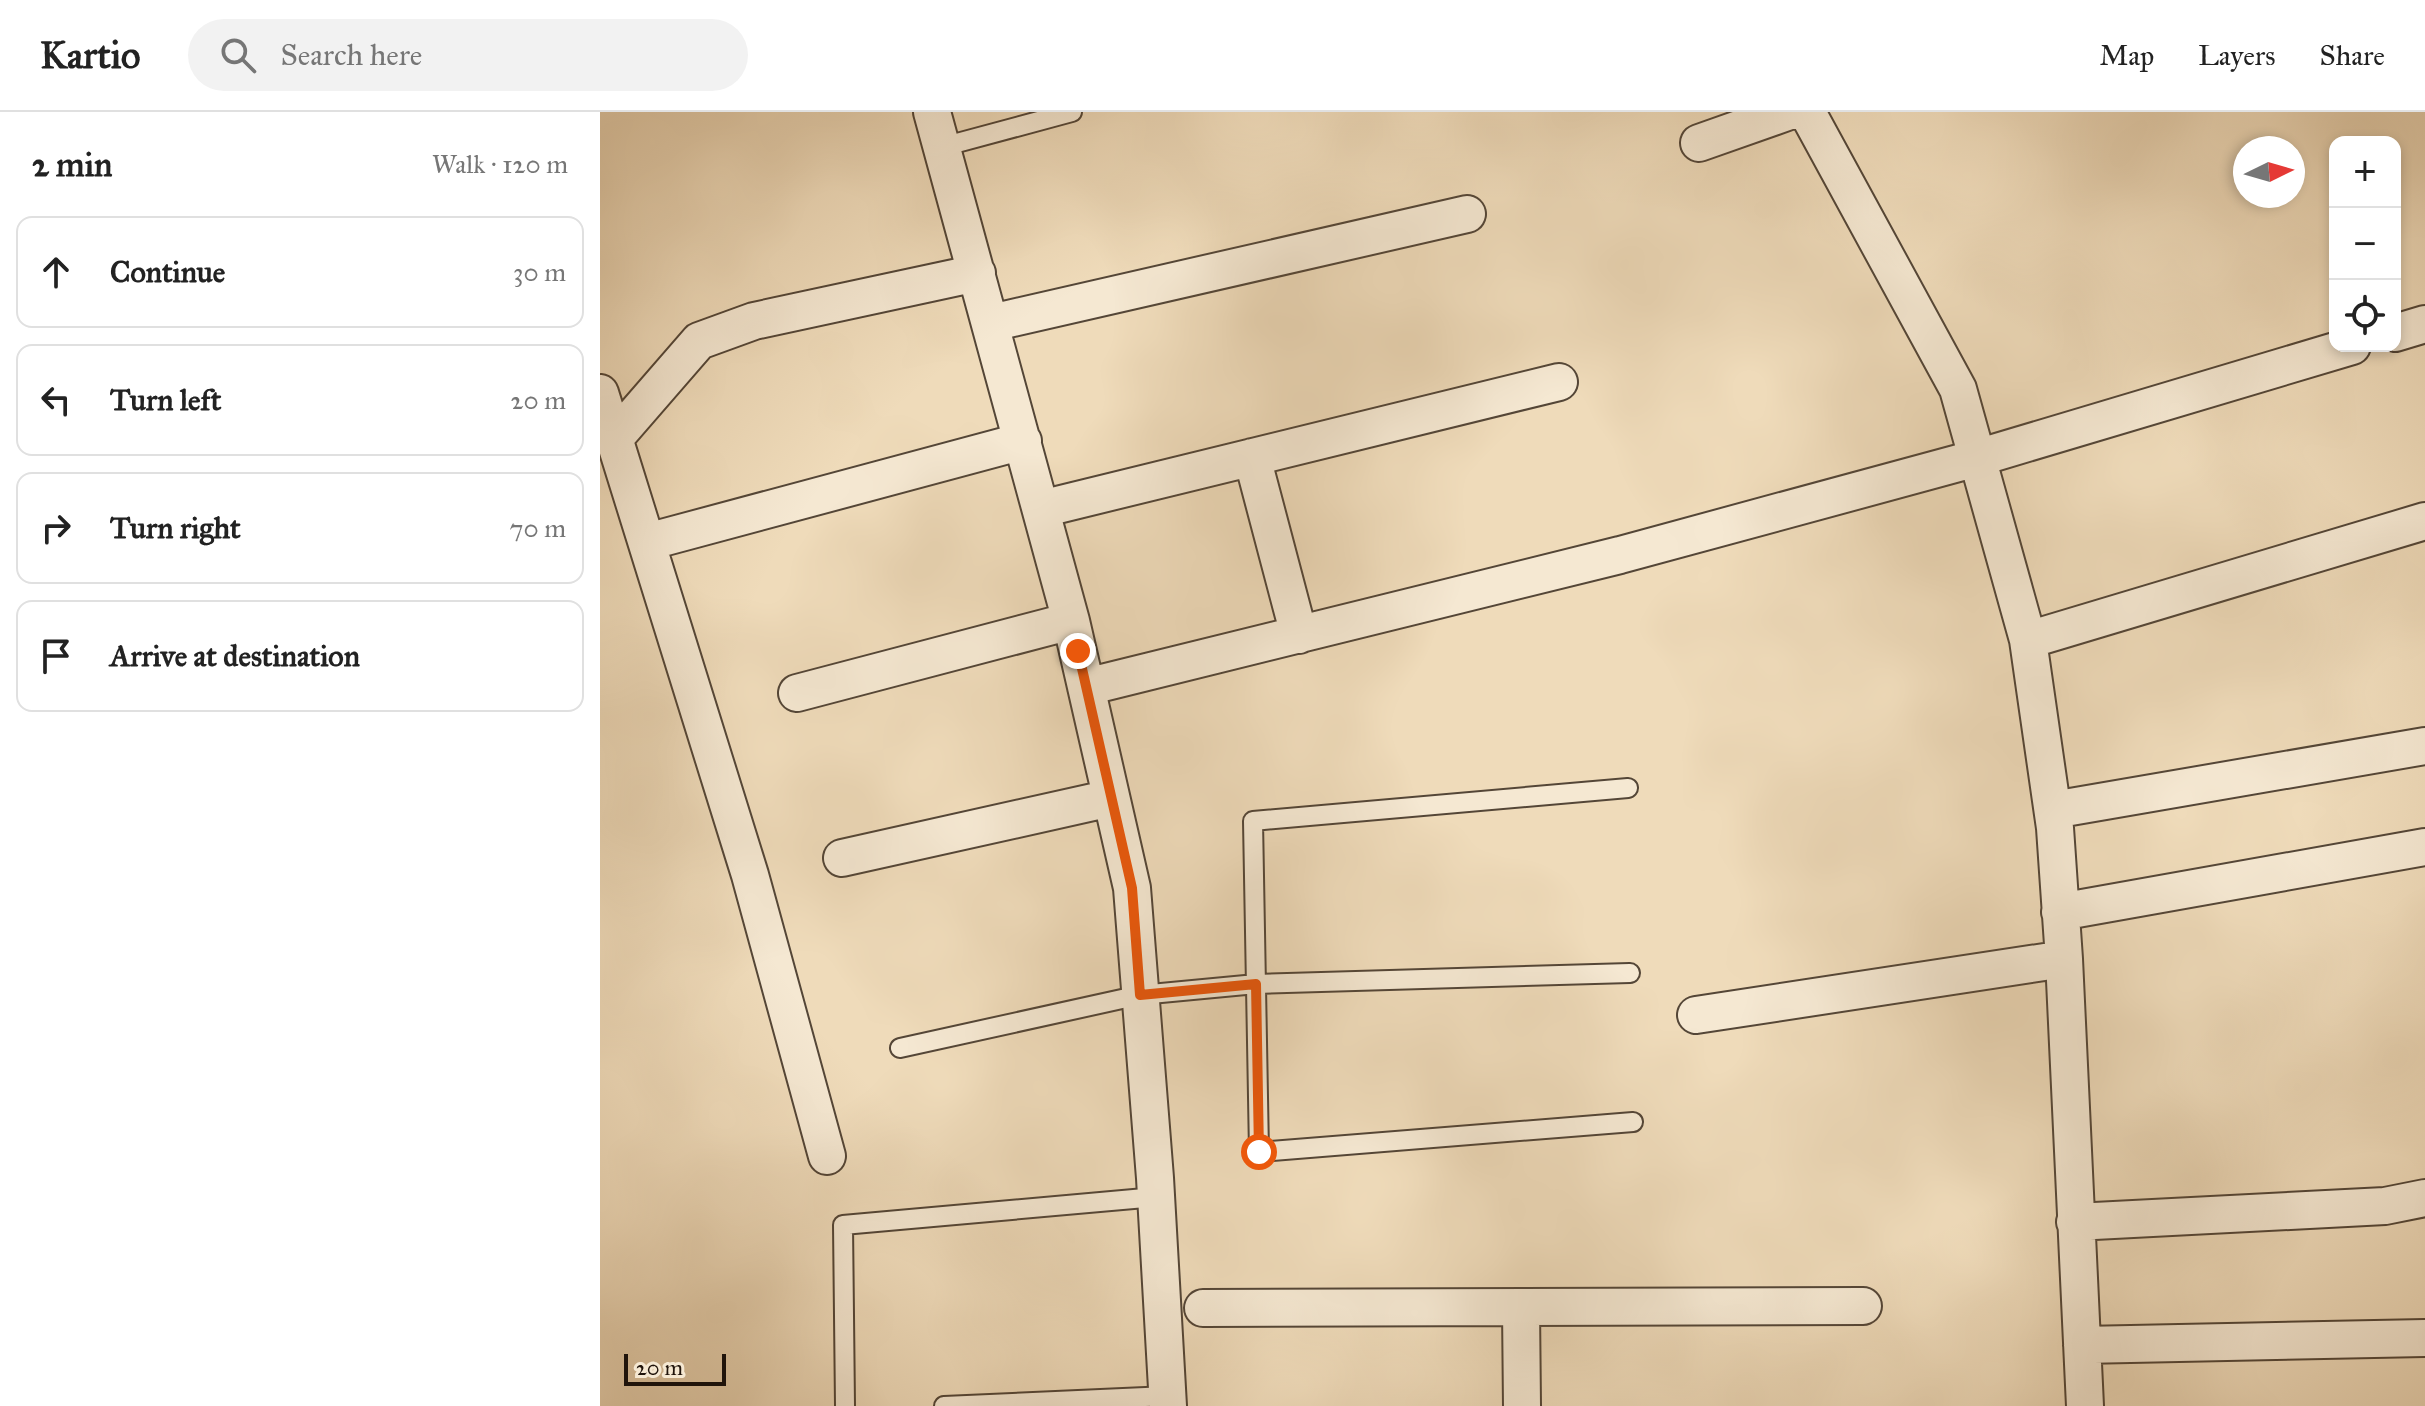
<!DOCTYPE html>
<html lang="en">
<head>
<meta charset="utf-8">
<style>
	body { margin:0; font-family:"IM FELL Great Primer",serif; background:#f2f2f2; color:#222 }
	.controls { position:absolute; right:24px; top:24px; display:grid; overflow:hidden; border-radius:16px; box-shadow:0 4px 12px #0003 }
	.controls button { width:72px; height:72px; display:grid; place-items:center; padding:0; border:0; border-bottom:2px solid #e0e0e0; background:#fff; color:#222; font:40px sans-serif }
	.compass { position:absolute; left:1633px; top:24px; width:72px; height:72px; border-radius:50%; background:#fff; box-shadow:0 4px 12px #0003; rotate:85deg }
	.scale { position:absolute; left:24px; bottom:20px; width:102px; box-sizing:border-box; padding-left:8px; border:4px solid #20140b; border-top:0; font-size:22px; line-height:28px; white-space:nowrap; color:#20140b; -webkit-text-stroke:6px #f5e8d2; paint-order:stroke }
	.stop { position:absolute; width:24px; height:24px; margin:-18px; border:6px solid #ea580c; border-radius:50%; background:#fff }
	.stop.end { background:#ea580c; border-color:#fff; box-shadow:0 2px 8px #0008 }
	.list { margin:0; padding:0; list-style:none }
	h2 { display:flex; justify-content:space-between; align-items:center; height:104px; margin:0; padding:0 32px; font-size:34px }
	h2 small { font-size:26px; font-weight:400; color:#767676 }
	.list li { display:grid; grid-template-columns:52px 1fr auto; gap:24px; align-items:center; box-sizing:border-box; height:112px; margin:0 16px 16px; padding:0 16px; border:2px solid #e0e0e0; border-radius:16px }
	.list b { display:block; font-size:30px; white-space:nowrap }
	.list em { font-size:26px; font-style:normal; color:#767676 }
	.icon { flex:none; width:44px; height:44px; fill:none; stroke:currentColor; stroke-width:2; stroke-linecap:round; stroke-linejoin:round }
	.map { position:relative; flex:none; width:1825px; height:1294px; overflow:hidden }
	header { display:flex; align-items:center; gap:48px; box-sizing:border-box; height:112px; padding:0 40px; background:#fff; border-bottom:2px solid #e0e0e0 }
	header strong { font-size:38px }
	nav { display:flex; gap:44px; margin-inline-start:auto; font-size:28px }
	.search { width:560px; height:72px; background:#f2f2f2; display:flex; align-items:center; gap:20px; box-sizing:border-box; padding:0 28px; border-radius:44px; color:#767676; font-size:30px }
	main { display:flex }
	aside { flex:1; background:#fff }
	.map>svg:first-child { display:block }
</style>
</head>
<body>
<header>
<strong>Kartio</strong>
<div class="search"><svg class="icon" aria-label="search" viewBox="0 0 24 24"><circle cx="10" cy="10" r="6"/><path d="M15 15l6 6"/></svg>Search here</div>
<nav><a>Map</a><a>Layers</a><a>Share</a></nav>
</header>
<main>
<aside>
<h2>2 min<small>Walk · 120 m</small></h2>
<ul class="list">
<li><svg class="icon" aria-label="ahead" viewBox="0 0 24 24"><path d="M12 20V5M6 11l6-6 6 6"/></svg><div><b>Continue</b></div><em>30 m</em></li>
<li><svg class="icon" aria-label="left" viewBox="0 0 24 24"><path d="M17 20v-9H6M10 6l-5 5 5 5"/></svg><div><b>Turn left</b></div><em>20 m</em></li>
<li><svg class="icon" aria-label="right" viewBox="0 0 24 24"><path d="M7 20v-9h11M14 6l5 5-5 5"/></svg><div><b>Turn right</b></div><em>70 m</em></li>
<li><svg class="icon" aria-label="arrive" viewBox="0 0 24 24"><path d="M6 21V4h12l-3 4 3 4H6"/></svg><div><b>Arrive at destination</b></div></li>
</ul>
</aside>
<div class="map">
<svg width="1825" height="1294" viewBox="0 0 1825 1294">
	<rect width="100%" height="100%" fill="#efdbba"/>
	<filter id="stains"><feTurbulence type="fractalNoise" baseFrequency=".0025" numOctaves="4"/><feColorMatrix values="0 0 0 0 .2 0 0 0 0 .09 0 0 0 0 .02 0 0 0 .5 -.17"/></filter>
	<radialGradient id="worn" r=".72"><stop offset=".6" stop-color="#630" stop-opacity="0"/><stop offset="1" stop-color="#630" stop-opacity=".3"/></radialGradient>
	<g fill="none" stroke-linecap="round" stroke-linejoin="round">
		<!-- lane casing -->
		<g stroke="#544637" stroke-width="22">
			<path id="lane" d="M342,35L472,0
				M1028,676L653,709L659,1040L1033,1010
				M300,936L540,883L656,872L1030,861
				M245,1294L243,1113L556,1085
				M344,1294L568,1284"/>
		</g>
		<!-- street casing -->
		<g stroke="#544637" stroke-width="40">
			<path id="street" d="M332,0L471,509L532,776L555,1066L568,1294
				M1207,0L1358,277L1428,528L1455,716L1464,847L1485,1294
				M1099,31L1187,0
				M391,211L867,102
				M1795,221L1825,212
				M0,281L150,763L227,1044
				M14,327L99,229L154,209L377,161
				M652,345L699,523
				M441,397L959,270
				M47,430L423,329
				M1428,528L1825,409
				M486,575L1020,443L1377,346L1752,234
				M197,581L471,509
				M1453,698L1825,634
				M242,746L511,686
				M1460,800L1825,735
				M1096,903L1464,847
				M1475,1110L1785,1094L1825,1086
				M603,1196L1263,1194
				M921,1196L922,1294
				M1482,1233L1825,1226"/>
		</g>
		<!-- lane -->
		<use href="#lane" stroke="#f5e8d2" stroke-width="18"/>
		<!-- street -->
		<use href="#street" stroke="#f5e8d2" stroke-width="36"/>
	</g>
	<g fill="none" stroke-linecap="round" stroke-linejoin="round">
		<!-- route -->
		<path stroke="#ea580c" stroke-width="10" d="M478,539L532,776L540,883L656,872L659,1040"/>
	</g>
	<rect width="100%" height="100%" filter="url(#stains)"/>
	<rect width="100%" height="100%" fill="url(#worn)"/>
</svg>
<div class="controls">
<button>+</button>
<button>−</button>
<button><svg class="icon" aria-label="locate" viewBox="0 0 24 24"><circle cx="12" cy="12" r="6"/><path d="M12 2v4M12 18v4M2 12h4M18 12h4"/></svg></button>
</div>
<svg class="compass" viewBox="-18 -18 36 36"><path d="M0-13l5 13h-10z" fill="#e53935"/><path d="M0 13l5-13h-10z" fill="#767676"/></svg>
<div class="scale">20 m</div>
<div class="stop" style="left:659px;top:1040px"></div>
<div class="stop end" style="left:478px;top:539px"></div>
</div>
</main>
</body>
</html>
